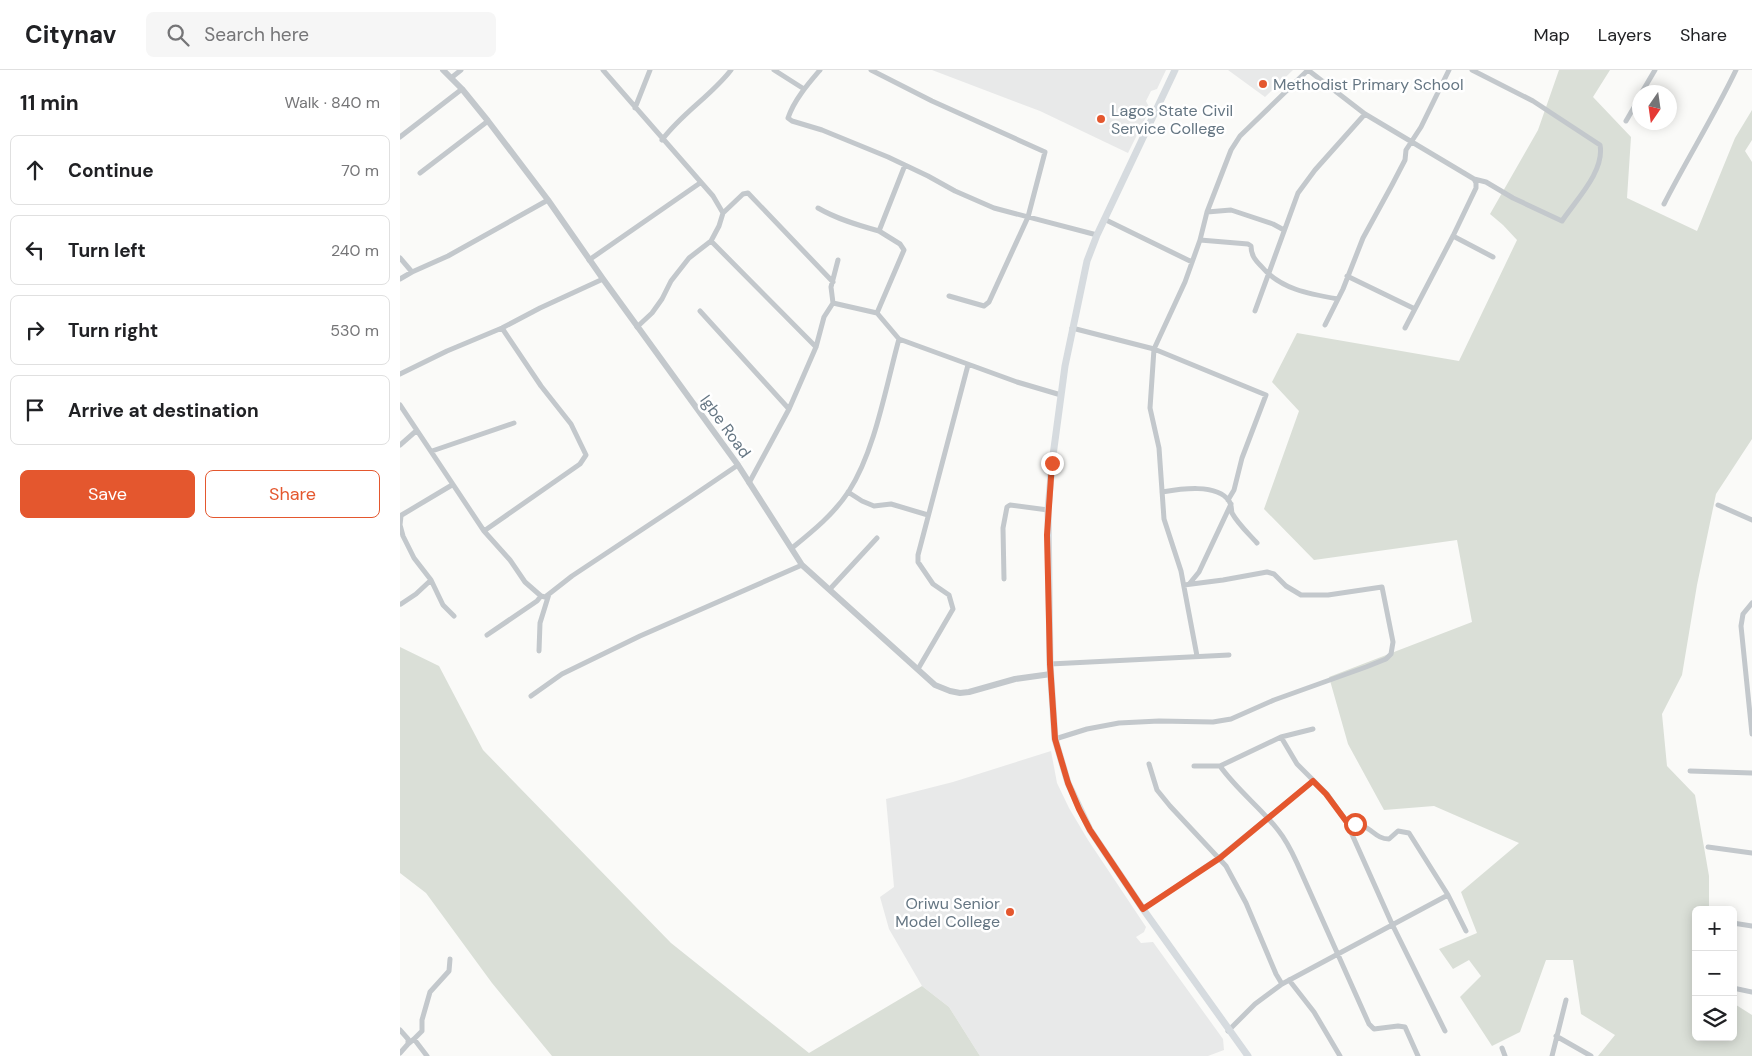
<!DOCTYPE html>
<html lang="en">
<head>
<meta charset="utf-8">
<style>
	body { margin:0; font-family:"DM Sans",sans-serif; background:#f6f6f6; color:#202124 }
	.controls { position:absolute; right:15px; bottom:15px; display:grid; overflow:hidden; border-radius:8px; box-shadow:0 2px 12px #0003 }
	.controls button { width:45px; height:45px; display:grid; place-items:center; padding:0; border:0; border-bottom:1px solid #e0e0e0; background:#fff; color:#202124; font:25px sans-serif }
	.compass { position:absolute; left:1232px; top:15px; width:45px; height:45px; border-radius:50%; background:#fff; box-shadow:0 2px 12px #0003; rotate:193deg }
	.stop { position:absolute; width:15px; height:15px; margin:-11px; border:4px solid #e4572e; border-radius:50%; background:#fff }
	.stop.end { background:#e4572e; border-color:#fff; box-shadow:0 1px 5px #0008 }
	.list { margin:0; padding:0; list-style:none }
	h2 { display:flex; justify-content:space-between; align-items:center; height:65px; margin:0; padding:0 20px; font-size:21px }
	h2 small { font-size:16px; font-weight:400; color:#757577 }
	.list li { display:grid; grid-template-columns:32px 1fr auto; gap:15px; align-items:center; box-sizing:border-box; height:70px; margin:0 10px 10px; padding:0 10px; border:1px solid #e0e0e0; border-radius:8px }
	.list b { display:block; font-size:19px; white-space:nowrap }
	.list em { font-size:16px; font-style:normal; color:#757577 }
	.actions { display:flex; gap:10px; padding:15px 20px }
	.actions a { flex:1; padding:11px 0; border:1px solid #e4572e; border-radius:8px; text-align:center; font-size:18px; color:#e4572e }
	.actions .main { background:#e4572e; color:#fff }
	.icon { flex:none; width:28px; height:28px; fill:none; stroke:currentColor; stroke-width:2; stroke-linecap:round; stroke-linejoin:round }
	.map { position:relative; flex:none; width:1352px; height:986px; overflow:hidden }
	header { display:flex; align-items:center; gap:30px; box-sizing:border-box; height:70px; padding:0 25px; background:#fff; border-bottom:1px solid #e0e0e0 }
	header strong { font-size:24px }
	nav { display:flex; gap:28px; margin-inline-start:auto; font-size:18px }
	.search { width:350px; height:45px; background:#f6f6f6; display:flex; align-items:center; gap:12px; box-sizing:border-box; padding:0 18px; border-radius:8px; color:#757577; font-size:19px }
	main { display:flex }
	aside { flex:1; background:#fff }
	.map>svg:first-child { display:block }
</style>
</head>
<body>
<header>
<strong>Citynav</strong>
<div class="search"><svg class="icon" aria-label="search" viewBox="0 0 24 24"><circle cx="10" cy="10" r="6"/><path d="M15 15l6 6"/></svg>Search here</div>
<nav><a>Map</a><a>Layers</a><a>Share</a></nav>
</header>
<main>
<aside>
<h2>11 min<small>Walk · 840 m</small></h2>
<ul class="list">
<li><svg class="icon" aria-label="ahead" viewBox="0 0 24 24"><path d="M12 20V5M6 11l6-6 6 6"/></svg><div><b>Continue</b></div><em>70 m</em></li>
<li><svg class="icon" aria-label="left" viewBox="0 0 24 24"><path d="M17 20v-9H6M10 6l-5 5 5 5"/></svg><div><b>Turn left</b></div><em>240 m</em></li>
<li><svg class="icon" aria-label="right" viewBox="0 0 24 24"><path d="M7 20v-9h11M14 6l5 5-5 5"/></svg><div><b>Turn right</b></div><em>530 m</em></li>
<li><svg class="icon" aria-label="arrive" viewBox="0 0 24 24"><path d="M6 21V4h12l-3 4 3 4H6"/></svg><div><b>Arrive at destination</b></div></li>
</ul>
<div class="actions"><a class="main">Save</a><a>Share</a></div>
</aside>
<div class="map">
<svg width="1352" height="986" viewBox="0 0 1352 986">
	<rect width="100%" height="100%" fill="#fafaf8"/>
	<!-- built -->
	<path fill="#e8e9e9" d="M532,0H766L757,19L751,21L746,31L750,39L728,83L640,41Z
		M828,0H893L865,27Z
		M651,681L657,713L669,738L688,770L746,857L744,862L736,867L741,873L753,872L823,969L824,980L808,986H580L549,937L522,916L489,859L480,827L494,817L486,729L553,712Z"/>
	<!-- green -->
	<path fill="#dadfd7" d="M1159,0H1210L1193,27L1231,67L1227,128L1297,161L1335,68L1352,40V70L1345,81L1352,92V369L1316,424L1297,515L1282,605L1262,644L1267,696L1295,725L1309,806V840H1296V967H1333V933L1352,945V986H1198L1215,965L1181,944L1173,890H1146L1120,962L1092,976L1060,927L1081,906L1069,890L1053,899L1039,879L1077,863L1061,822L1119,773L1034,736L984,740L948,674L929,607L1072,552L1057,470L914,490L864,439L899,341L872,312L897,263L1059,291L1117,170L1103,155L1090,144L1138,60Z
		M0,577L39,596L83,680L271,873L409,983L522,916L549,937L580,986H152L92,913L26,823L0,803Z"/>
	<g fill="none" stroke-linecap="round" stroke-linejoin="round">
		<!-- minor -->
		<path stroke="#c3c8cc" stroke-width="5" d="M203,0L313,126L323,143L319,156L311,171L289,188L271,211L262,229L252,243L237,257
			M374,0L404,19
			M420,0C408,14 394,30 388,48L392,51L422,60L488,87L528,106L555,121L594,138L697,165
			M471,0L532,31L645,82L628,147L589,232L584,236L549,226
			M908,0L965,44L1074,109L1076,113V118L1053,166L1005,258
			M1072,0L1133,31L1200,75C1205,101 1176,130 1162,151L1113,128L1086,112L1074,109
			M51,8L61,0
			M1242,22L1255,0
			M235,38L250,0
			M1226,51L1240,27
			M0,67L62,19
			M262,70C282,43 311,26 331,0
			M20,103L88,51
			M1264,134C1287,89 1314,46 1336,0
			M418,138C437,149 457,155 479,161
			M807,142L831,140L873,154L884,160
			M323,143L343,124L348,123L433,212
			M704,149L792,192
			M1053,166L1093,187
			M800,170L848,174L851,176C851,185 855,190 861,196C880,219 909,224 938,229
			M311,171L416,277
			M0,188L12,202
			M189,190L300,113
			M947,206L1015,239
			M0,209L12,202L48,186L148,130
			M433,233L477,243L499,269L617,312L661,325
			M300,241L389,339
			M855,241L898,123L915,100L965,44
			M477,243L504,180L500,174L479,161L505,95
			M925,255L943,219L963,168L992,115L1005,90L1006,80L1021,57L1049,0
			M672,258L754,279L866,325L842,388L834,420L828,430
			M0,304L47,281L102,258L140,238L203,209
			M0,335L84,461L110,490L125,512L141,526
			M0,375L16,361
			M32,381L114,353
			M349,413L389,339L416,277L424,247L433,233L431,217L438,190
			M448,422L462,431L474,436L491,434L528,445
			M762,422C780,419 817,413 829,431C832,435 831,439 832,443C838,454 849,464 857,473
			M1318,435L1352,450
			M0,446L52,415
			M1,446L0,455L3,466L14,488L31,510L43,535L54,546
			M84,461L180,394L186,385L171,354L141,316L102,258
			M392,478C413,461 434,444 449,421C475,381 486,316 499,269
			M604,509L603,458L607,437L610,435L648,440
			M790,513L799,502L831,434
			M430,519L477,468
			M1352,533L1343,544L1341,556L1352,664
			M1,534L16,524L31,510
			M87,565L137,531L141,526L145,527L149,524L172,506L288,429L338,395
			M139,581L140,553L149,524
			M797,586L781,501L764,449L759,378L750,338L754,279L785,212L800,170L807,142L831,80L840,66L908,0
			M650,594L829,585
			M518,599L553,539L549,525L533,514L518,492V485L568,295
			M131,626L162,604L240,566L402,495
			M881,667L913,659
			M655,669L687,659L719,653L759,651L813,652L831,649L874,630L966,597L986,589L991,584L993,572L982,517L928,525H901L886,516L874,504L867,502L823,510L784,515
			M749,694L757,720L770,736L826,796L846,833L876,904L882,914
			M794,696H820L881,667L897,694L927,724L946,751L992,854L1045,961
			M820,696C837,720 860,737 878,760C886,770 892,782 897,793L969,954L974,959L998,956L1005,957L1018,986
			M1290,701L1352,703
			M946,751C952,753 958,754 963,756C973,760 977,769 989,769L998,761L1009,763L1048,825L1066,861
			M1308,777L1352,783
			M743,839L820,787L913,711
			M1333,853L1352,856
			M889,910L914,942L940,986
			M1333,918L1352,922
			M0,960L8,969V974L14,969L27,986
			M828,961L855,934L882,914L1048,825
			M1156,966L1191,986
			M14,969L22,961V950L30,922L49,901L50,889
			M1102,978L1105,986
			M0,983L8,974
			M1152,986L1166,930"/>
		<!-- tertiary -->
		<path stroke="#c3c8cc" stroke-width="6" d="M43,0L62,19L88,51L148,130L203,209L338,395L402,495L535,615L550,621L560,623L569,622L615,609L651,604"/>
		<!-- secondary -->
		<path stroke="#d6dbdf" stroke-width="7" d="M775,0L697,165L687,191L665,296L652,393L648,440L650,594L655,669L668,713L690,760L743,839L848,986"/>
	</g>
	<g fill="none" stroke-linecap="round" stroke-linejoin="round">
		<!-- route -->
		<path stroke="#e4572e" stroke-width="6" d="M652,393L647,465L650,594L655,669L668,713L679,739L690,760L743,839L820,788L913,711L926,724L946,751L955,754"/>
	</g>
	<!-- markers -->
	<g fill="#e4572e" stroke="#fff" stroke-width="2">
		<circle cx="863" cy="14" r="5"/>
		<circle cx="701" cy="49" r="5"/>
		<circle cx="610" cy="842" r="5"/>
	</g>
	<g text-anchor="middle" stroke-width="5" stroke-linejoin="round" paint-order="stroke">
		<!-- poi labels -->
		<g font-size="16" fill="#657683" stroke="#fff" text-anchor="start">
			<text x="873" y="20">Methodist Primary School</text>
			<text x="711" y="46">Lagos State Civil<tspan x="711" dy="18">Service College</tspan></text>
			<text x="600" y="839" text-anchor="end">Oriwu Senior<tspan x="600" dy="18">Model College</tspan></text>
		</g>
		<!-- street labels -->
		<g font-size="16" fill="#657683" stroke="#fff">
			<text transform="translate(326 356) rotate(54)" y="6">Igbe Road</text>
		</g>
	</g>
</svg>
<div class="controls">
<button>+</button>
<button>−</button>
<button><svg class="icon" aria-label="layers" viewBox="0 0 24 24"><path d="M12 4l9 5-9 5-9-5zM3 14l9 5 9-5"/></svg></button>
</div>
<svg class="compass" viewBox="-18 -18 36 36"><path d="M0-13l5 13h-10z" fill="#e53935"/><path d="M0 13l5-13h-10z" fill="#757577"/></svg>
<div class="stop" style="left:955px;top:754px"></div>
<div class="stop end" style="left:652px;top:393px"></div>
</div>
</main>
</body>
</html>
